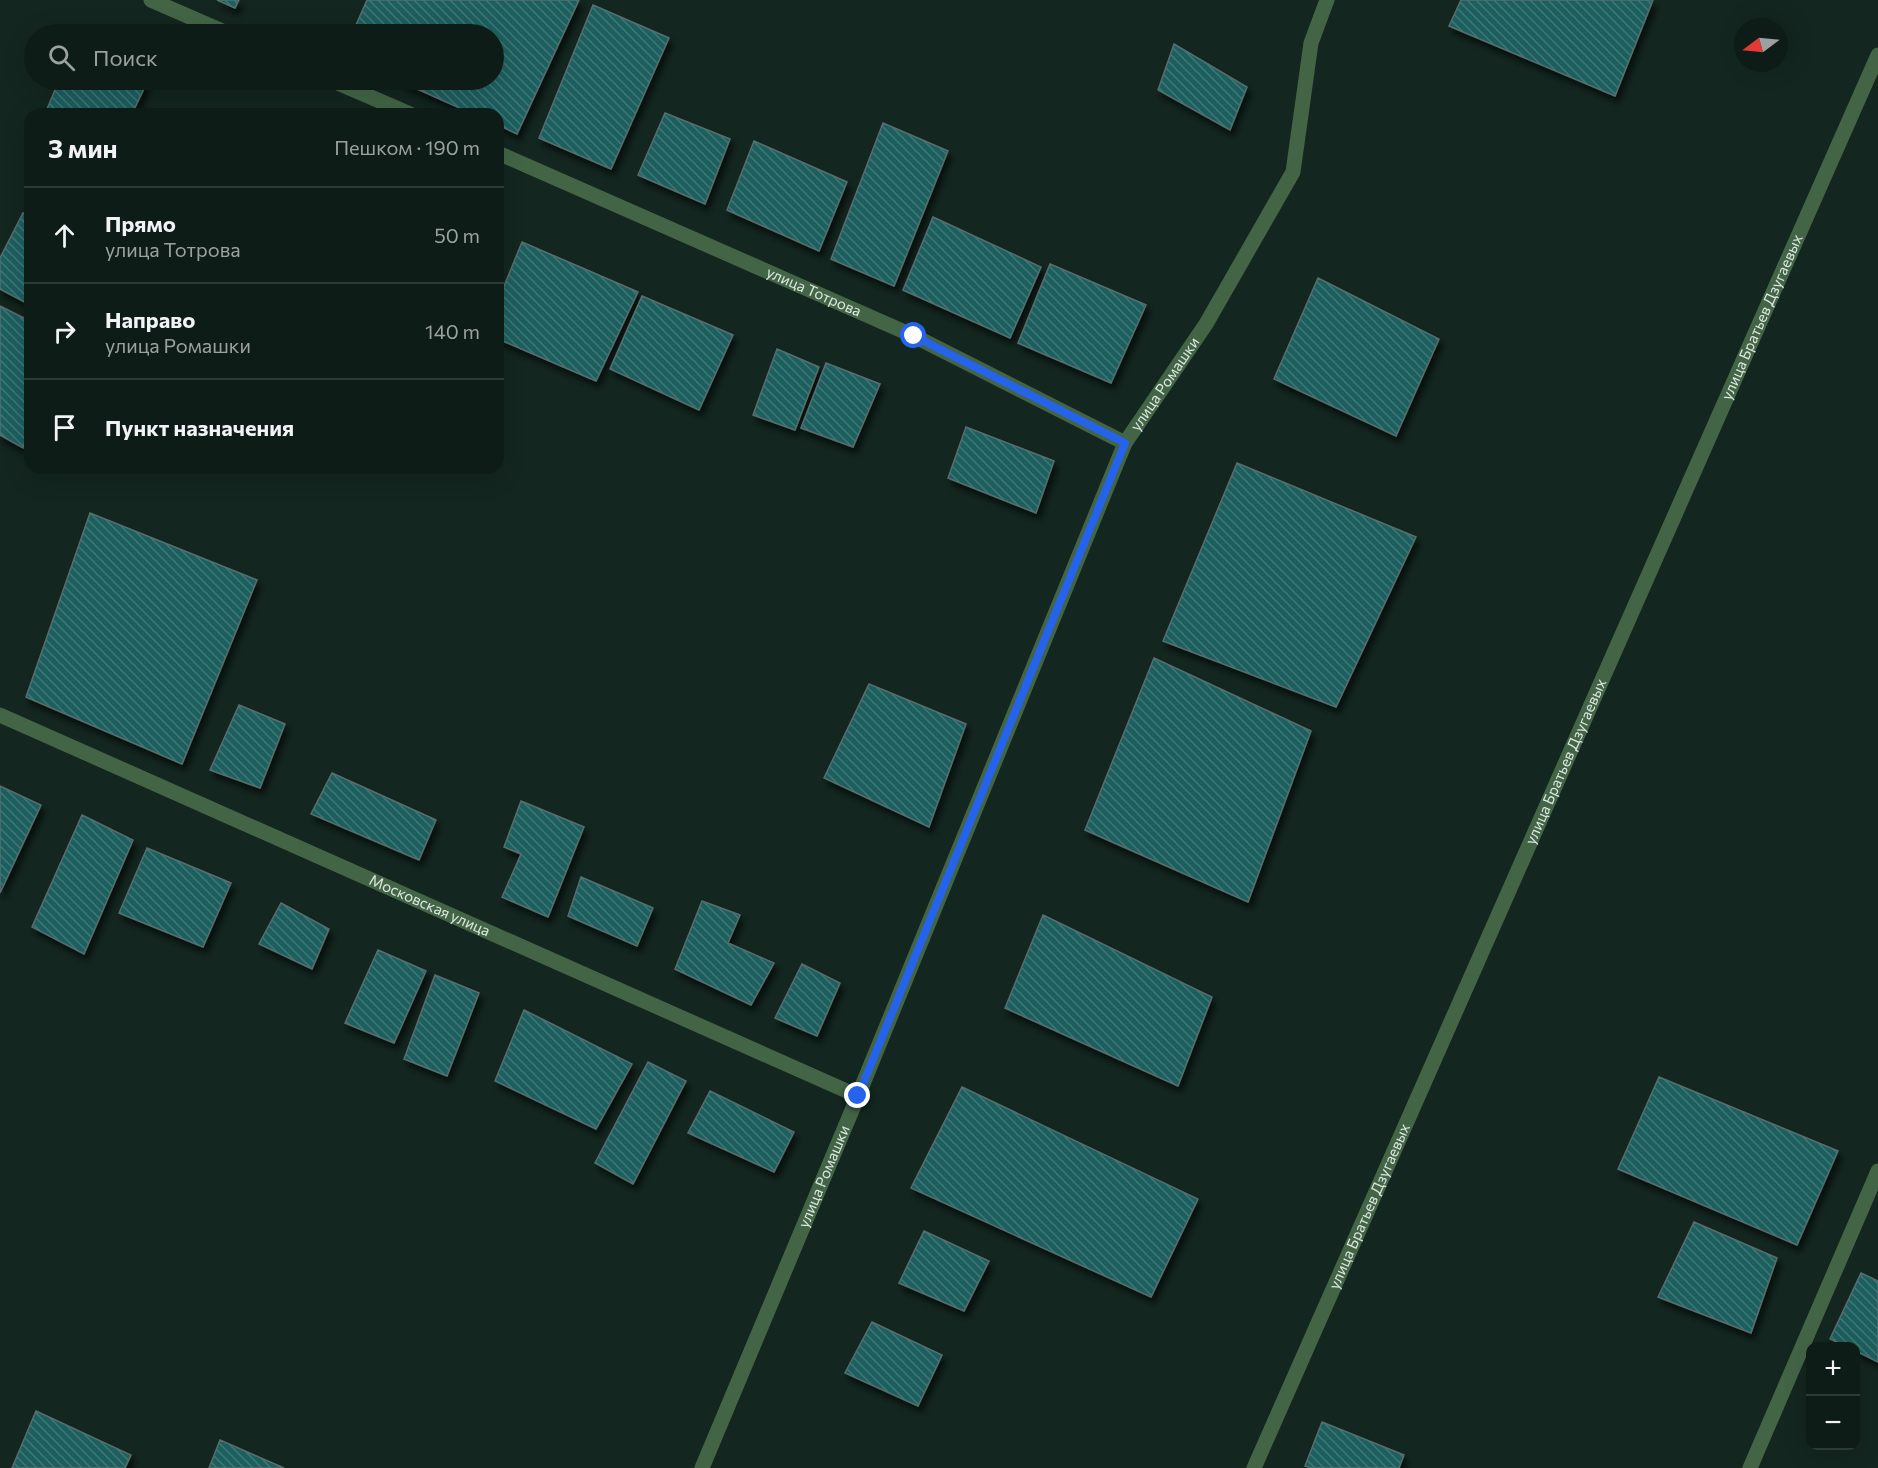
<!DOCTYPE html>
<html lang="ru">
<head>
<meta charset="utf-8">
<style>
	body { margin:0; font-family:Commissioner,sans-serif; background:#172520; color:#f1f3f6 }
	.controls { position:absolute; right:18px; bottom:18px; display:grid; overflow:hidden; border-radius:12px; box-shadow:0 6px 24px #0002 }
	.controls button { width:54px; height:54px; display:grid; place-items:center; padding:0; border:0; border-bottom:2px solid #2e3a36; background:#0e1c17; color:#f1f3f6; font:30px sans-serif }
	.compass { position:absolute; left:1734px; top:18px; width:54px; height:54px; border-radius:50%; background:#0e1c17; box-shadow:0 6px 24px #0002; rotate:254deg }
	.stop { position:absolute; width:18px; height:18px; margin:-14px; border:4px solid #2563eb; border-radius:50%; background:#fff }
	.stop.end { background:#2563eb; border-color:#fff; box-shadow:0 2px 6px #0008 }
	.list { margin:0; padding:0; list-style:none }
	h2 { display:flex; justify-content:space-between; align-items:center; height:78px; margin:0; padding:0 24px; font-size:26px }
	h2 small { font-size:20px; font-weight:400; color:#9ba1a1 }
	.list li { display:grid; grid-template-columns:39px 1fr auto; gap:18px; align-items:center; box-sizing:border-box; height:96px; padding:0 24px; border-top:2px solid #2e3a36 }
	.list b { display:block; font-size:22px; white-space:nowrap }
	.list p { margin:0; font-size:20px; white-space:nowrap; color:#9ba1a1 }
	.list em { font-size:20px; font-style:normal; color:#9ba1a1 }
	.icon { flex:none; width:33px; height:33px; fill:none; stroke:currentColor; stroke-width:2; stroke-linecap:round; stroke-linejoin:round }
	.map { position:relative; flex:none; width:1878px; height:1468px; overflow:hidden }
	.search { position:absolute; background:#0e1c17; box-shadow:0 6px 24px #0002; left:24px; top:24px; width:480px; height:66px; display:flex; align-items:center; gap:15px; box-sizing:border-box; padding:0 21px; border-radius:33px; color:#9ba1a1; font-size:22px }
	.panel { position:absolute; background:#0e1c17; box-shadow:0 6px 24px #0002; left:24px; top:108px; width:480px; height:366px; border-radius:18px }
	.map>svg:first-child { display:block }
</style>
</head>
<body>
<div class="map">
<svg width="1878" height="1468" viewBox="0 0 1878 1468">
	<defs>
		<pattern id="building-back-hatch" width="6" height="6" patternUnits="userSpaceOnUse" patternTransform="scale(1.5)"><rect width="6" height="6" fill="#1f5f5e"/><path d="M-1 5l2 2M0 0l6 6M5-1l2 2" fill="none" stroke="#3f7675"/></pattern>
		<filter id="shadow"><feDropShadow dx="3.5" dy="6" stdDeviation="3" flood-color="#0009"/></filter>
	</defs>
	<rect width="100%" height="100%" fill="#13261f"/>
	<!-- building -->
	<path fill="url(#building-back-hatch)" stroke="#566e6d" stroke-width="1.5" filter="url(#shadow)" d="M217,0H239L235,8Z
		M367,0H579L517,134L498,125V114H473L397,80H494V34H352Z
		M1461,0H1653L1615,96L1449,26Z
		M593,5L669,38L611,169L539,138Z
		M1174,44L1247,87L1230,130L1158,90Z
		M59,80H148L132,114H45Z
		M665,113L730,139L705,204L638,175Z
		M883,123L948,151L894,286L831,259Z
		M754,141L847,182L819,251L727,210Z
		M23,213L30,216V305L0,289V258Z
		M933,217L1041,267L1010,338L903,290Z
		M522,242L638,292L596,381L498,339V301Z
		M1050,264L1146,305L1111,383L1018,343Z
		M1318,278L1439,339L1396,436L1274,379Z
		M642,296L733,335L699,410L610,369Z
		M0,306L30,321V423L23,448L0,435Z
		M777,349L819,367L795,430L753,415Z
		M826,363L880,384L853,447L801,428Z
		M966,427L1054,461L1036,513L948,478Z
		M1237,463L1416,537L1336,707L1163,641Z
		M90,513L257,580L182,764L26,697Z
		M1154,658L1311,731L1248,902L1085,830Z
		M869,684L966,724L929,827L824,778Z
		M239,705L285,724L260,788L210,770Z
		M332,773L436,820L419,860L311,814Z
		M0,786L41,805L0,893Z
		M521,801L584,827L548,917L502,897L521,854L504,847Z
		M82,815L133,840L84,954L32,927Z
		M147,848L231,883L203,947L119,913Z
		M581,877L653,908L637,946L568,916Z
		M702,901L740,915L728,943L774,963L751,1005L675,969Z
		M281,903L329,929L312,969L259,944Z
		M1043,915L1212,997L1178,1086L1005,1008Z
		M378,950L426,971L394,1043L345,1023Z
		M802,964L840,983L817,1036L775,1018Z
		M435,975L479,993L447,1076L404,1059Z
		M524,1010L632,1064L596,1129L495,1081Z
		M648,1062L686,1081L633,1184L595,1163Z
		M1659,1077L1838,1151L1797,1245L1618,1169Z
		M962,1087L1198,1199L1151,1297L911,1188Z
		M710,1091L794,1132L774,1172L688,1133Z
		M1694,1222L1777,1258L1751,1333L1658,1297Z
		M924,1231L989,1261L964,1311L899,1283Z
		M1861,1273L1878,1281V1362L1856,1351V1346H1845L1830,1339Z
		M872,1322L942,1355L918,1406L845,1373Z
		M36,1411L131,1455L125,1468H12Z
		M1322,1422L1404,1455L1399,1468H1311L1305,1466Z
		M220,1440L284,1468H209Z"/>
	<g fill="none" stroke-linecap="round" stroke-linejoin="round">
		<!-- minor -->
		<g stroke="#436546" stroke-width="15">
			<path d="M151,0L229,34"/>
			<path d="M331,80L410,114"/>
			<path id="s1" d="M498,153L914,336L1125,443"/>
			<path id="s2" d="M0,715L858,1096"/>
			<path id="s3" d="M702,1468L858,1096L1125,443L1206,324L1293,172L1311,43L1327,0"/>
			<path id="s4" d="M1254,1468L1878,55"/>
			<path d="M1750,1468L1878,1171"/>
		</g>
	</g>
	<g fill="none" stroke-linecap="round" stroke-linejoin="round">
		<!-- route -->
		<path stroke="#2563eb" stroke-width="8" d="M858,1096L1125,443L914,336"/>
	</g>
	<g text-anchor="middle" stroke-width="4.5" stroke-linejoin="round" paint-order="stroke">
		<!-- street labels -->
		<g font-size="15" fill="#dde8e4" stroke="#13261f">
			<text dy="5" stroke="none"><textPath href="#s1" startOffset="345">улица Тотрова</textPath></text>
			<text dy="5" stroke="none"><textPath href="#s4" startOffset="1258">улица Братьев Дзугаевых</textPath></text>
			<text dy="5" stroke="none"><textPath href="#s3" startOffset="1180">улица Ромашки</textPath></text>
			<text dy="5" stroke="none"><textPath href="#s4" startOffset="772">улица Братьев Дзугаевых</textPath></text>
			<text dy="5" stroke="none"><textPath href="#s2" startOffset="470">Московская улица</textPath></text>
			<text dy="5" stroke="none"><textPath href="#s3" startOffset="316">улица Ромашки</textPath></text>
			<text dy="5" stroke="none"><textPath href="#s4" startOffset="286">улица Братьев Дзугаевых</textPath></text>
		</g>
	</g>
</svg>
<div class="controls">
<button>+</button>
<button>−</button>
</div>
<svg class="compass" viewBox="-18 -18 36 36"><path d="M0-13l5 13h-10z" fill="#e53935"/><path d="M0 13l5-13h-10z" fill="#9ba1a1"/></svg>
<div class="stop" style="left:914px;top:336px"></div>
<div class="stop end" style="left:858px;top:1096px"></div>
<div class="search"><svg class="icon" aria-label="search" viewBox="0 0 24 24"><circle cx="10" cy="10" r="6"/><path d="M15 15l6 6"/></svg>Поиск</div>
<section class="panel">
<h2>3 мин<small>Пешком · 190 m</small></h2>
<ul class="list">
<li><svg class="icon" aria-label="ahead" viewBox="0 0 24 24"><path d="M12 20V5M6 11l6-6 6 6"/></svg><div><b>Прямо</b><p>улица Тотрова</p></div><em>50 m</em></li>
<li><svg class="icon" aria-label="right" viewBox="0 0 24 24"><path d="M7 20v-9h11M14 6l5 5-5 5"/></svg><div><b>Направо</b><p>улица Ромашки</p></div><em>140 m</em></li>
<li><svg class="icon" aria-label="arrive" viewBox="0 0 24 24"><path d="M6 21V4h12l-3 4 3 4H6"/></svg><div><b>Пункт назначения</b></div></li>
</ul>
</section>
</div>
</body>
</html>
